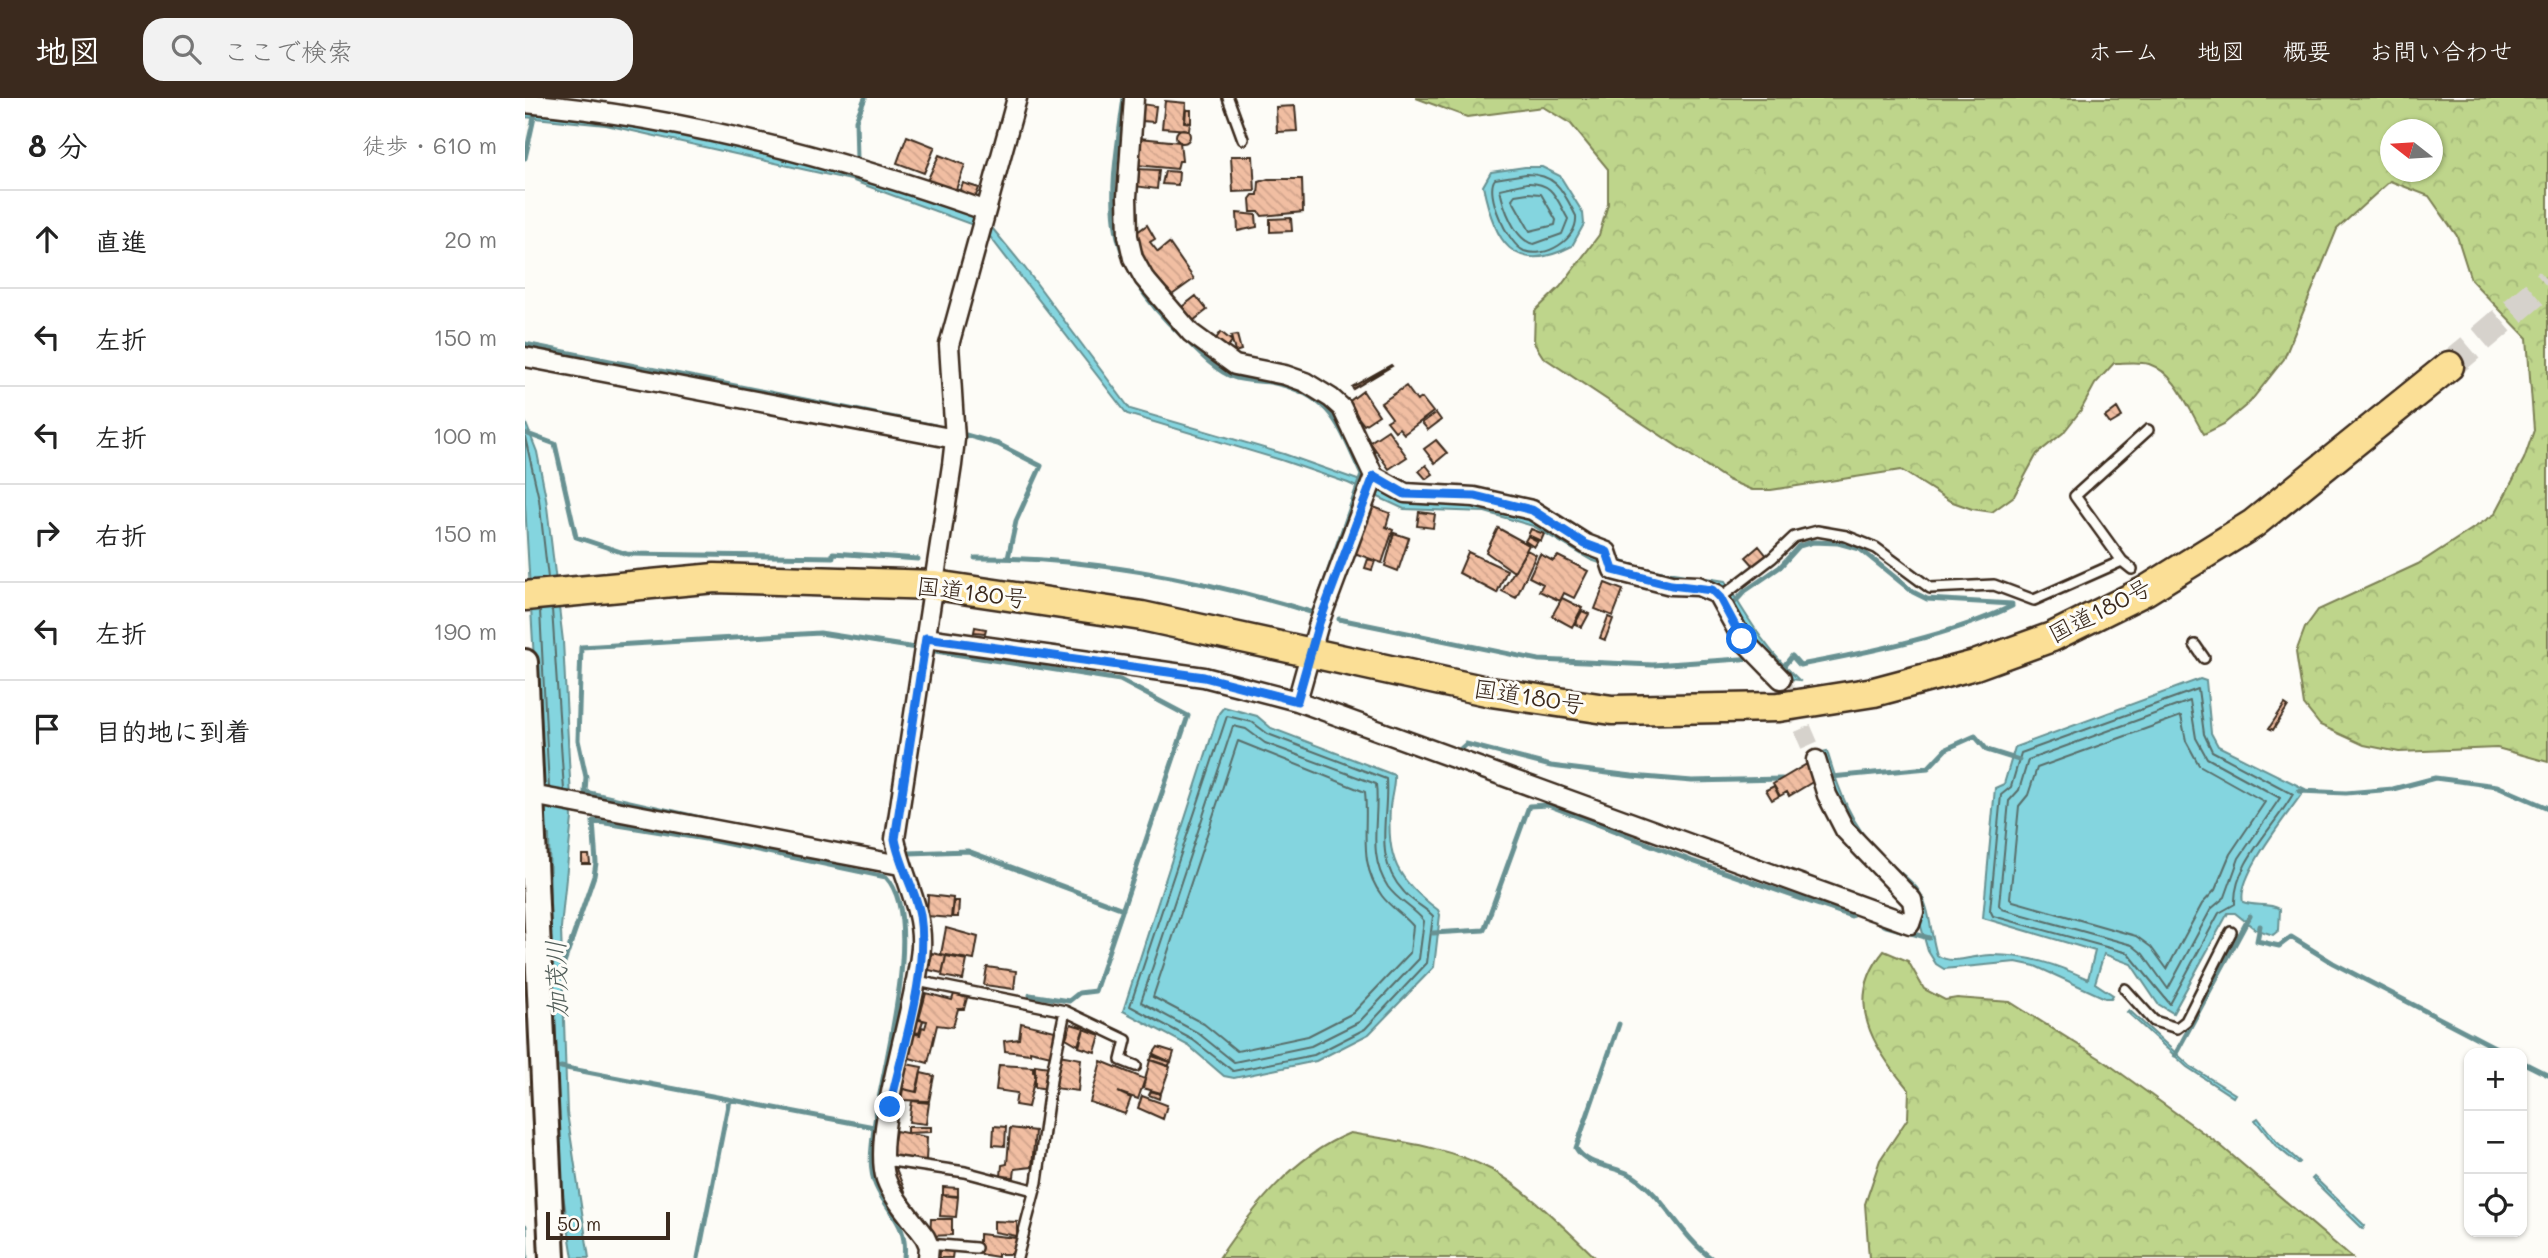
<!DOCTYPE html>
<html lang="ja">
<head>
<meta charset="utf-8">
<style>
	body { margin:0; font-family:Mali,"Klee One",sans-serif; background:#f2f2f2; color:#222 }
	.controls { position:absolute; right:21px; bottom:21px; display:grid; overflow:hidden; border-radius:14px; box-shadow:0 2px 5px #0004 }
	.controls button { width:63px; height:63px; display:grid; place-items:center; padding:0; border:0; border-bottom:2px solid #e0e0e0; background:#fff; color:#222; font:35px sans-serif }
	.compass { position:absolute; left:1855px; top:21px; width:63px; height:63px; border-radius:50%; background:#fff; box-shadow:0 2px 5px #0004; rotate:287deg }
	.scale { position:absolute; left:21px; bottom:18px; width:124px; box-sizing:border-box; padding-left:7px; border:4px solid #3b2a1e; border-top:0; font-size:19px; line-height:24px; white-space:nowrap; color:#3b2a1e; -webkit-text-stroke:5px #fdfcf7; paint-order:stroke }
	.stop { position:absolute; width:21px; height:21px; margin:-16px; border:5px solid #1a73e8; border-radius:50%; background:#fff }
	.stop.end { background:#1a73e8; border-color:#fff; box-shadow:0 2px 7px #0008 }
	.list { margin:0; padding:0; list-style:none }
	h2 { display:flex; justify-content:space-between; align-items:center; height:91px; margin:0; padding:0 28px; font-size:30px }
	h2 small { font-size:23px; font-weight:400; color:#767676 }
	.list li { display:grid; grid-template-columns:46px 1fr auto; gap:21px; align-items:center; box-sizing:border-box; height:98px; padding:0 28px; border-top:2px solid #e0e0e0 }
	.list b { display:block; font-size:26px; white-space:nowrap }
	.list em { font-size:23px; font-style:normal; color:#767676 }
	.icon { flex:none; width:38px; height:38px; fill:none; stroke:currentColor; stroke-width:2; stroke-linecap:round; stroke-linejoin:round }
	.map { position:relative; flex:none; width:2023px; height:1160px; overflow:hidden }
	header { display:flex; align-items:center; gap:42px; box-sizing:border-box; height:98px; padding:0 35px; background:#3b2a1e; color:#fff }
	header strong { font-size:33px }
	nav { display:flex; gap:38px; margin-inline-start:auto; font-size:24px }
	.search { width:490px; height:63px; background:#f2f2f2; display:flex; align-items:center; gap:18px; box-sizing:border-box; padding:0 24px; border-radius:21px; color:#767676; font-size:26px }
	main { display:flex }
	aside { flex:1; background:#fff }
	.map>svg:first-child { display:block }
</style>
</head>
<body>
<header>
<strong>地図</strong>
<div class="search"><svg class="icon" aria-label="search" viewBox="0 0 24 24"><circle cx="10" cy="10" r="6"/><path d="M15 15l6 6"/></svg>ここで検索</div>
<nav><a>ホーム</a><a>地図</a><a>概要</a><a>お問い合わせ</a></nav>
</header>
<main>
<aside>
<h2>8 分<small>徒歩 · 610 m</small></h2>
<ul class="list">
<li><svg class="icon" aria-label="ahead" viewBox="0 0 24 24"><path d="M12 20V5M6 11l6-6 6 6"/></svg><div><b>直進</b></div><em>20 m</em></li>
<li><svg class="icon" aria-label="left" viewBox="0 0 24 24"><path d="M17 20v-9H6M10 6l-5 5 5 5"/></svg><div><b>左折</b></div><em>150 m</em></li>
<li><svg class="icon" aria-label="left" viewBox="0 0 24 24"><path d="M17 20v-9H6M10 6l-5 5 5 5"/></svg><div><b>左折</b></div><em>100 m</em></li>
<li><svg class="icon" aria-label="right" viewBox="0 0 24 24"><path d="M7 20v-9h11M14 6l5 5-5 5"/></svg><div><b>右折</b></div><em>150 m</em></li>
<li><svg class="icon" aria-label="left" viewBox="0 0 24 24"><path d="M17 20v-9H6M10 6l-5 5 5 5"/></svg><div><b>左折</b></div><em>190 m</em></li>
<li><svg class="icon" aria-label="arrive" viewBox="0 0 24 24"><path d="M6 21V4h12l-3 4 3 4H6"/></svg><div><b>目的地に到着</b></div></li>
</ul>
</aside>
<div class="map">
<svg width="2023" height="1160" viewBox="0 0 2023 1160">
	<defs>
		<pattern id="forest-crowns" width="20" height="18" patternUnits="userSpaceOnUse" patternTransform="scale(1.75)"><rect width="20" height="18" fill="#bed58b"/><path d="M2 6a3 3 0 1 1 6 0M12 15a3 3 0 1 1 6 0" fill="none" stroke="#a4b778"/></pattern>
		<pattern id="building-back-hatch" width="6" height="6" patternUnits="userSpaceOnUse" patternTransform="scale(1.75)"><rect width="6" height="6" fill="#f1bea2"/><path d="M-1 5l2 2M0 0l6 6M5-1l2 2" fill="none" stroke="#d0a38b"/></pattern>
	</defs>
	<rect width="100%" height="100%" fill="#fdfcf7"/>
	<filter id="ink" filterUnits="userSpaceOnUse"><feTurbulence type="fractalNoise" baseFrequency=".0143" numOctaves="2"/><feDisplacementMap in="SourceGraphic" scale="14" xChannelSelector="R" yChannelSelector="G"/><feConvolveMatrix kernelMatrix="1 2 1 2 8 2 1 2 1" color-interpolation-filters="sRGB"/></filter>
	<g filter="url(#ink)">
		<!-- forest -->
		<path fill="url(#forest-crowns)" stroke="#7c8054" stroke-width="2" fill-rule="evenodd" d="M891,0H2023V664L1972,650L1874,654L1839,647L1795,627L1779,607L1771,554L1780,530L1793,512L1893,466L1970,416L1999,361L2009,332L2002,240L1946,182L1932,138L1904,98L1865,83L1812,131L1759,261L1725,304L1699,326L1679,336C1664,313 1653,276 1624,266C1614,263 1599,265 1589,265L1570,286L1556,312L1538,335L1512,356L1489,398L1467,414L1447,411L1425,403L1376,372L1246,392H1227L1203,382L1018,259L1009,245L1010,213L1035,189L1074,137L1083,106V71L1046,26L1018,9L942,19ZM1866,32H1908V74H1866Z
			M1359,853L1383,863L1399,891L1420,902L1432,900L1485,904L1579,963L1695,1047L1827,1160H1344L1340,1106L1355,1062L1383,1020L1384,992C1348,950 1318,903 1359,853Z
			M825,1035C872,1043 924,1049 967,1072C1000,1090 1044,1134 1071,1160H694C728,1110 768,1058 825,1035Z"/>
		<!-- water -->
		<path fill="#84d5df" stroke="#679192" stroke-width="2" d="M0,8L89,17L290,63L445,111L463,125L500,170L605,311L759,356L844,386L996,415L1065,453L1122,471L1200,483C1224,522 1240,551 1274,582L1265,581L1253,565L1234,551L1203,508L1066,462L1008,428L960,414L879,411L823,385L756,362L602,316L459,131L326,82L81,27L0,19Z
			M1000,69H1017L1035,78L1058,115L1059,126L1047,148C988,179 969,142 958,88L966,74Z
			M0,323L12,354L21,400L38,543L47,720L36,830L42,1015L64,1160H48L32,1059L21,832L25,799L24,737H19L0,405Z
			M1675,581L1681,583L1686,635L1693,648L1780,691C1765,714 1711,778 1718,804C1730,809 1743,804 1755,811L1754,832L1748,837L1730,831L1710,815H1703L1648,915L1633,906L1606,866L1579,856L1570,885L1588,897L1586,900H1580L1510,868L1491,864L1419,871L1411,866L1403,853L1393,818L1322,728L1293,655L1302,653C1314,693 1326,727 1356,757C1367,769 1382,778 1392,790C1406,808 1405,836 1412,857C1426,868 1450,857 1466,857C1503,857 1530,866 1563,881L1570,853L1458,820L1470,690L1479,686L1490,649Z
			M699,609L732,618L746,630L869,677C870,687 866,698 865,709C862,762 871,780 913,812L915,817L909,869L844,936L791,963L709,980L699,978L664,948L598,913L694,615Z
			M1604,912L1665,968L1710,996L1708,999L1662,969L1602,914Z
			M1733,1020L1752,1044L1775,1064L1773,1066L1750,1047L1730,1022Z
			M1789,1079L1840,1128L1838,1131L1787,1081Z"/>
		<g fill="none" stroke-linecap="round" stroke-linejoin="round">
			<!-- shore -->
			<path stroke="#586e6b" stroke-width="2" d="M1001,76C1032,76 1038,93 1051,118C1053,142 1020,161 999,153C983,146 959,95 970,81Z
				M1002,85C1028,84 1031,100 1043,121L1037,136L1009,146C990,143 978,108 975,91Z
				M1003,95L1016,96L1031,122L1030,127L1005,133L987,101L990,97Z
				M0,339L14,401L23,480
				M27,511L39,692
				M15,512L24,690
				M1673,591L1679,636L1687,653L1768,696C1749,730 1708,766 1710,806L1694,815L1645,906L1603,855L1468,818L1465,812L1476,697L1486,689L1496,655Z
				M1665,603L1671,640L1682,660L1755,700L1714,760L1700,799L1686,811L1643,891L1618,856L1607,847L1477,811L1474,807L1484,703L1494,692L1503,662Z
				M702,618L727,624L743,636L861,681C864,721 847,760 879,794C887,804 900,809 908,818L902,865L840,931L789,957L708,973L668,942L605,908Z
				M1656,618L1661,643L1674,667L1740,704L1705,756L1690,792L1677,806L1642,871L1626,849L1611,838L1488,803L1485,800L1494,708L1503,697L1512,670Z
				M708,628L721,631L740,645L851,686C855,721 841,756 863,789C873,803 889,810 899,823L894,861L834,924L786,948L709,964L673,935L616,904Z
				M713,643L840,694C844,730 832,765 857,798C866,810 879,817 888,828L885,855L828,915L783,938L712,953L679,926L628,899Z"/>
			<!-- stream -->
			<path stroke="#679192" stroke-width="5" d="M0,60L10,15
				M332,61L331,22L340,0
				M0,246L410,328
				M0,335L30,346L51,439L102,456L308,459V455L393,461
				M437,336L473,346L516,368L491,423L483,460
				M450,460C563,459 680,482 789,515L837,377C814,329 808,298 750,285C737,282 721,284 708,279C689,272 673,253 658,239C573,159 584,107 599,0
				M1209,505L1220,493L1255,469L1274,448L1288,444L1313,445L1335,451L1388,494L1402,501L1487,506
				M814,521L1014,562L1128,567L1230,560
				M1258,569L1267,558L1275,567C1340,555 1428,537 1487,508
				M932,654L941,646L1026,668L1107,678L1167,683L1257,681
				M1306,679L1403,670L1421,651L1450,638L1462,652L1494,662
				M1774,693L1821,695L1868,691L1910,680L1972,688L2023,710
				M189,723L60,694L61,679L53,642L56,549L295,535L595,582L663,618L570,893L554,895L544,903L505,897
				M384,755L443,753L598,811
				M1358,827L1404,840
				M1735,828L1732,843L1754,848L1766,839L1808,865L1981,955
				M908,835L959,832L1004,708L1023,707L1167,763L1326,818
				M34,879L69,778L71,765L68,723L180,741L361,779C402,823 356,973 349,1030C347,1049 343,1070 351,1088C364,1117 383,1125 379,1160
				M1094,926L1051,1050C1062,1069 1089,1067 1108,1078C1140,1099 1155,1137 1186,1160
				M1650,957L1725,818
				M1997,964L2023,977
				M36,969L349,1029
				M0,1128L1,1160
				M173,1160L204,1002"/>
		</g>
		<!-- building -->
		<path fill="url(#building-back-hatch)" stroke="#3b2a1e" stroke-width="2" d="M640,3L661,5L659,24L665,25L664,32L637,30Z
			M616,6L631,8L629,24L617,23Z
			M770,8L772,33L752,34L751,9Z
			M661,12H666V25L660,24Z
			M651 38a7 7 0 1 1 14 0a7 7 0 1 1-14 0Z
			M382,38L410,49L399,75L372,65Z
			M614,40L655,44L657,63H654L652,71L612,67Z
			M414,57L440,67L430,94L402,83Z
			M706,58H728L730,93L708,94Z
			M611,71L634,72L632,91L609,88Z
			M640,73L654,74L653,87L637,86Z
			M743,81H777L778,114L737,118L734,114H726L725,101L728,97H733L734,84Z
			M438,85L454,90L450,100L434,94Z
			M712,115L731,117L732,129L713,133Z
			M766,120L767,133L745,134V121Z
			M622,127L630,141L625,144L633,154L644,145L669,181L647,197L643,192L639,195L611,149L614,146L608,137Z
			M671,198L682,212L664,226L653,212Z
			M696,234L707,243L698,255L687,246Z
			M712,237L716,252L710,254L706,238Z
			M866,267L867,268L828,291L827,289Z
			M881,288L892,303L897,300L908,314L879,336L874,330L870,333L862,323L867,320L856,305Z
			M838,293L854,317L839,327L822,305Z
			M1592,310L1597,319L1585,326L1580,319Z
			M911,315L916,322L903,332L897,325Z
			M863,332L882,359L864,371L845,344Z
			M911,342L922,355L910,365L899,351Z
			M901,367L908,376L901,381L894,373Z
			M846,408L865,415L861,429L868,432L857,465L829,455Z
			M894,414L910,416L908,430L892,428Z
			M973,430L1004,447L989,474L961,454Z
			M1006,431L1019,436L1016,443L1003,437Z
			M869,435L884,440L873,473L860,468Z
			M1003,438L1013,443L1009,449L1000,443Z
			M1234,448L1242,458L1230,469L1221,459Z
			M1002,452L1011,457L991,500L977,493Z
			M943,454L982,472L972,495L934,475Z
			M1015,456L1028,463L1033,458L1063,473L1049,500L1039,495L1035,503L1014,493L1018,486L1004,479Z
			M843,461L850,463L847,472L840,470Z
			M1080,485L1098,492L1088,518L1070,511Z
			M1037,500L1057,510L1047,529L1027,518Z
			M1057,513L1064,516L1057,529L1050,526Z
			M1083,519L1088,521L1080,542L1075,540Z
			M450,529L461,531L460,535L449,534Z
			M1760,606L1763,608L1748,632L1744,630Z
			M1282,666L1291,682L1264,698L1262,694L1255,698L1248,686Z
			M1249,688L1254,698L1247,702L1241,692Z
			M57,757H64L65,766H57Z
			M403,797L428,800L426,820L402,818Z
			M429,803H434L433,819H427Z
			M421,830L453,839L449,862L416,856Z
			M407,855L421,858L417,875L404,872Z
			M421,858L442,862L438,882L417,878Z
			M462,869L491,873L489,891L459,887Z
			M401,895L427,902L429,896L442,900L439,911H433L428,929L412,927L403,965L381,959L388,935L395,937L397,929L400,930L402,923L394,921Z
			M388,920L398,923L394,935L388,934Z
			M496,925L530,933L526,958L505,953V956L480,953L479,943L494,941Z
			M546,926L559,930L553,947L541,940Z
			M559,931L575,937L570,954L554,949Z
			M633,949L649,954L646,964L628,956Z
			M534,957L556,961L553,993L529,990Z
			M627,958L645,964L644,968L626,962Z
			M625,962L645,969L636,995L618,990Z
			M576,963L620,981L613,1001L593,994L606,1000L600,1016L565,1004Z
			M381,966L397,969L391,994L375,990Z
			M474,967L508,969V974L511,975L503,1009L490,1007L492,995L471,992Z
			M510,967L525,969L522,991L510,989Z
			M396,975L409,978L404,1003L376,1002L378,991L392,994Z
			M626,993L635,996L634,1001L624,997Z
			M617,998L642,1007L638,1021L613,1010Z
			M387,1003L404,1005L401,1026L384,1024Z
			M469,1028L481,1029L480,1048L468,1047Z
			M382,1029H406V1034L382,1035Z
			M485,1030L510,1033L507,1069L490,1071L489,1079L476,1078L477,1067L482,1066Z
			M371,1033L402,1039L401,1063L366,1057Z
			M370,1068L380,1093L375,1096L365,1070Z
			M418,1089L433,1090V1098L418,1097Z
			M417,1097L433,1099L431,1119L415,1118Z
			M406,1121H427V1137L405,1138Z
			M469,1123L492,1124V1138L469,1134Z
			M454,1136L491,1140L490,1156H473V1159L454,1156Z
			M410,1150L428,1153L427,1160H409Z"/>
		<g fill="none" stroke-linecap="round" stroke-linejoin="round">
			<!-- minor-tunnel -->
			<path stroke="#d6d2cc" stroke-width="18" stroke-dasharray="18 9" stroke-linecap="butt" d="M1256,581L1291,662"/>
			<!-- trunk-tunnel -->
			<path stroke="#d6d2cc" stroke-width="28" stroke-dasharray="28 14" stroke-linecap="butt" d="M1924,268L2023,184"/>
			<!-- service casing -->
			<g stroke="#3b2a1e" stroke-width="14">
				<path id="service" d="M703,0L718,41
					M1607,471L1597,463L1550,398L1623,332
					M1195,500L1247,460L1269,439L1292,433L1321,438L1351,450L1405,490L1469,487L1509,502L1597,463
					M1670,547L1679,560
					M392,883L540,913L601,942L596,962L611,968
					M1600,891L1629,923L1652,930L1661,923L1706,834
					M360,1062L440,1074L508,1092
					M403,1146L451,1150
					M492,1160L512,1084L527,975L540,913"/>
			</g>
			<!-- minor casing -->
			<g stroke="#3b2a1e" stroke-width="23">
				<path id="minor" d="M609,0L602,99L603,138L608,160L619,180L666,235L710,267L760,277L780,284L806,300L817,310L849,378L880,395L949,399L1007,412L1061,446L1082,454L1088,472L1146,487L1173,488L1192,496L1217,541L1256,581
					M0,5C156,19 312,60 459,112
					M0,259L430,341
					M849,378L794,525L772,603L1385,826L1389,814L1387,802L1320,732L1302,697L1291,662
					M401,540L679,579L772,603
					M7,697L375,767
					M403,1160L404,1148L400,1139C387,1121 368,1101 361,1081C346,1033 392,908 396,849C398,810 377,778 370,741L427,367L430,341L424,247L492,0"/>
			</g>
			<!-- secondary casing -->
			<g stroke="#3b2a1e" stroke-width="30">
				<path id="secondary" d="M0,564L27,1160"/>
			</g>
			<!-- trunk casing -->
			<g stroke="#3b2a1e" stroke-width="33">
				<path id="trunk" d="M0,498L190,480L410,487L617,518L966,594L1087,612L1254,609L1349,594L1450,567L1527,539L1620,493L1728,426L1924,268"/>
			</g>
			<!-- service -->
			<use href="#service" stroke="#fdfcf7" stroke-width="9"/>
			<!-- minor -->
			<use href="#minor" stroke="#fdfcf7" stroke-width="18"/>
			<!-- secondary -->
			<use href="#secondary" stroke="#fdfcf7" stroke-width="24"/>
			<!-- trunk -->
			<use href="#trunk" stroke="#fbdf96" stroke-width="28"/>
		</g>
	</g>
	<g fill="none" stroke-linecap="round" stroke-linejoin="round" filter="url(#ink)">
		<!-- route -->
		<path stroke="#1a73e8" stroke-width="9" d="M365,1009C377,952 404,876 395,817C391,794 375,768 370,741L401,540L679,579L772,603L794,525L849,378L880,396L950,398L1007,412L1060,446L1082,454L1088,472L1146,487L1187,492L1195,500L1217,541"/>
	</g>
	<g text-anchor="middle" stroke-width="6" stroke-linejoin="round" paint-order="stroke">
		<!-- street labels -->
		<g font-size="24" fill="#3b2a1e" stroke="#fdfcf7">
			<text transform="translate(447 495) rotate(7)" y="8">国道180号</text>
			<text transform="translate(1575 513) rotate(-27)" y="8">国道180号</text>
			<text transform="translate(1004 599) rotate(9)" y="8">国道180号</text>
		</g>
		<!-- water labels -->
		<g font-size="26" font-style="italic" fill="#515d58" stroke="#fdfcf7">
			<text transform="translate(32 881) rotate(-92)" y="9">加茂川</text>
		</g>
	</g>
</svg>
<div class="controls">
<button>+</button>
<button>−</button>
<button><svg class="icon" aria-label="locate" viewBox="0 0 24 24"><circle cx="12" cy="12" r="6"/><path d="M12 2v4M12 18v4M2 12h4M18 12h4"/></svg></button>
</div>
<svg class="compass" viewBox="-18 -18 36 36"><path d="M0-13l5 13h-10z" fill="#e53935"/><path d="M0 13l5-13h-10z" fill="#767676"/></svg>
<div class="scale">50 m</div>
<div class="stop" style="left:1217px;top:541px"></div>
<div class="stop end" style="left:365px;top:1009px"></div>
</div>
</main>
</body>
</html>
